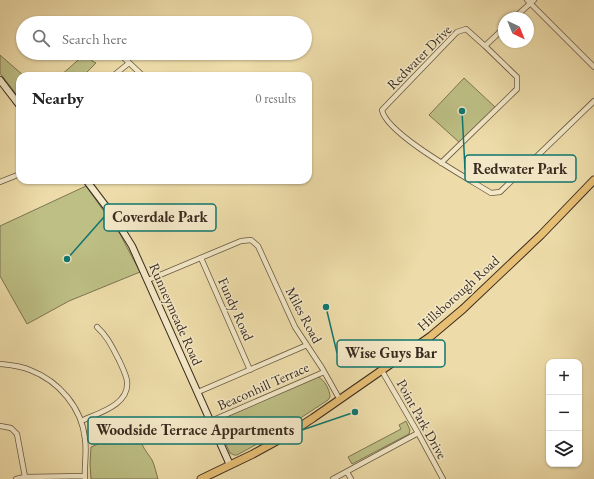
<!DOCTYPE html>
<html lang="en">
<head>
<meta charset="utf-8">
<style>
	body { margin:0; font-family:"EB Garamond",serif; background:#f6f6f6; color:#222 }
	.controls { position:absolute; right:12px; bottom:12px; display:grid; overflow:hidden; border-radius:8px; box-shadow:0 1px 3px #0004 }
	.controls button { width:36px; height:36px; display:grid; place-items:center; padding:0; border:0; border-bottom:1px solid #e0e0e0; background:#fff; color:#222; font:20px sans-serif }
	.compass { position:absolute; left:498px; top:12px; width:36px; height:36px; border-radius:50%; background:#fff; box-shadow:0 1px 3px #0004; rotate:137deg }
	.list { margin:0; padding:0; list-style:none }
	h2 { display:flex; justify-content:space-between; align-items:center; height:52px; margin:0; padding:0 16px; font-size:17px }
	h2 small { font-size:13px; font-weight:400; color:#767676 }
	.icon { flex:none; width:22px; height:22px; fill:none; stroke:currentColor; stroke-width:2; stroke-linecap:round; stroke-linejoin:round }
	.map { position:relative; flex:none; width:594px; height:479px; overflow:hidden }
	.search { position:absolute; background:#fff; box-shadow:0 1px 3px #0004; left:16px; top:16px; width:296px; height:44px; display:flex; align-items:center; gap:10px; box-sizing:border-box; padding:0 14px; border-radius:22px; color:#767676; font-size:15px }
	.panel { position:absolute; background:#fff; box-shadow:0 1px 3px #0004; left:16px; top:72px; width:296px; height:112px; border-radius:12px }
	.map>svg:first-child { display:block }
</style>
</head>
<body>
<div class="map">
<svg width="594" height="479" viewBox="0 0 594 479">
	<rect width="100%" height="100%" fill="#eddca9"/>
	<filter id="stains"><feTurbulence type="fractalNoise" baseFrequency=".005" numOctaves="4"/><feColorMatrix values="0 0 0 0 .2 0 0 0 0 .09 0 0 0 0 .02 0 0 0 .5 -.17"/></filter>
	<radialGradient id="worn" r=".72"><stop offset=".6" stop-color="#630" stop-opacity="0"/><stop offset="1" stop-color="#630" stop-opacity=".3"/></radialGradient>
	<!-- green -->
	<path fill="#bdbf85" stroke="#7c7552" d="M85,54L91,55L92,61L96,63L83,76H60Z
		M0,55L24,76H20V99L0,73Z
		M464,78L495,107L460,143L429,115Z
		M86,186L120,234L140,272L69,301L27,324L0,276V226Z
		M318,377C324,379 330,390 330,397L328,400L279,432L237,455H234L230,453L218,427C218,420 225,418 230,414Z
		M406,421L410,430L409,434L352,464L348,457L401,429L399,425Z
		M129,431H132L134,435L139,436L141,438C141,447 148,453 152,460C155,466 156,473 158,479H91L90,464L91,447Z"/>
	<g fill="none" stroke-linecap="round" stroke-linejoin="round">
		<!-- street casing -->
		<g stroke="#675742" stroke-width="6">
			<path id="street" d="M527,0L594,67
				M514,18L534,0
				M485,46L504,28
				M122,56L143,76
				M113,76L129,63
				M441,163L517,89V77L485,46L466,29L457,32L382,110C386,134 469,179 491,193L500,192L594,101
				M0,182L20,174
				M201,258L250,370
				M148,280L241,241L251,240L258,246L295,327L322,368L340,400
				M0,364C10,365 21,366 30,370C59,381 82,408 85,439C87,452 84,466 85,479
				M382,371L418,433L443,479
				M198,392L307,345
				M81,421C98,413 130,405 127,381C126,374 122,367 119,360C112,347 108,337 97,327
				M211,421L324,372
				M0,426L11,428L17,434L25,477
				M347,472L351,479
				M16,479L25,477L85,476
				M333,479L418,433"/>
		</g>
		<!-- secondary casing -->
		<g stroke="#3a2b20" stroke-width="8">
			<path id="secondary" d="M0,80L20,106
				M86,180L114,217L132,246L230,465"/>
		</g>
		<!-- primary casing -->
		<g stroke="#3a2b20" stroke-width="9">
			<path id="primary" d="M201,479L253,454L284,437L313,418L431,336L463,309L541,235L594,180"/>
		</g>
		<!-- street -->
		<use href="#street" stroke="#f3e8c7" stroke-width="4.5"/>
		<!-- secondary -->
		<use href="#secondary" stroke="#f3e8c7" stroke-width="6"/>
		<!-- primary -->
		<use href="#primary" stroke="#e6be74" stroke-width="7"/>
	</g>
	<g text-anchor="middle" stroke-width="3" stroke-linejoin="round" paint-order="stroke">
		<!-- street labels -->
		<g font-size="14" fill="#3a2b20" stroke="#f3e8c7">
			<text transform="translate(419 57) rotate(-45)" y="5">Redwater Drive</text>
			<text transform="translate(458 293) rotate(-42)" y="5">Hillsborough Road</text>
			<text transform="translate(236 309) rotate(66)" y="5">Fundy Road</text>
			<text transform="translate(176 314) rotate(66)" y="5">Runneymeade Road</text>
			<text transform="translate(304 315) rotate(62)" y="5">Miles Road</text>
			<text transform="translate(263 386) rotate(-24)" y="5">Beaconhill Terrace</text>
			<text transform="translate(422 419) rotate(61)" y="5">Point Park Drive</text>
		</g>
	</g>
	<!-- callouts -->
	<path fill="none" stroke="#0f766e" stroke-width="1.5" d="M462 111L465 169M67 259L104 217M326 307L337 353M355 412L302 430"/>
	<g fill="#0f766e" stroke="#f3e8c7" stroke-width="1.5">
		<circle cx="462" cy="111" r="4"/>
		<circle cx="67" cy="259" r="4"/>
		<circle cx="326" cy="307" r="4"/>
		<circle cx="355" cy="412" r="4"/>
	</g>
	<g fill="#f3e8c7" stroke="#0f766e" stroke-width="1.5">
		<rect x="465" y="155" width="111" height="27" rx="4"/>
		<rect x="104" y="204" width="112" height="27" rx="4"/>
		<rect x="337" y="340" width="108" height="27" rx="4"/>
		<rect x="88" y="417" width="214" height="27" rx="4"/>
	</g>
	<g font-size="15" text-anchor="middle" font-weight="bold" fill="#3a2b20">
		<text x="520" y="174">Redwater Park</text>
		<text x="160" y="222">Coverdale Park</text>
		<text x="391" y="358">Wise Guys Bar</text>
		<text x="195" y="435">Woodside Terrace Appartments</text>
	</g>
	<rect width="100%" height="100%" filter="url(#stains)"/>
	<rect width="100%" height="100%" fill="url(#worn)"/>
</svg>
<div class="controls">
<button>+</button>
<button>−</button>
<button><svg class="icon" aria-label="layers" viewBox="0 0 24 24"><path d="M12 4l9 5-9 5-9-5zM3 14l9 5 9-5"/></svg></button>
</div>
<svg class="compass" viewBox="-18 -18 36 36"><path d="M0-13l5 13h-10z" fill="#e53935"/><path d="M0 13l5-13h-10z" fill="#767676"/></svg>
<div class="search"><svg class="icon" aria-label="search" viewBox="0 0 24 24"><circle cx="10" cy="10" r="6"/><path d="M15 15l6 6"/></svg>Search here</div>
<section class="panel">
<h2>Nearby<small>0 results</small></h2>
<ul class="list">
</ul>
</section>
</div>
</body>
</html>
